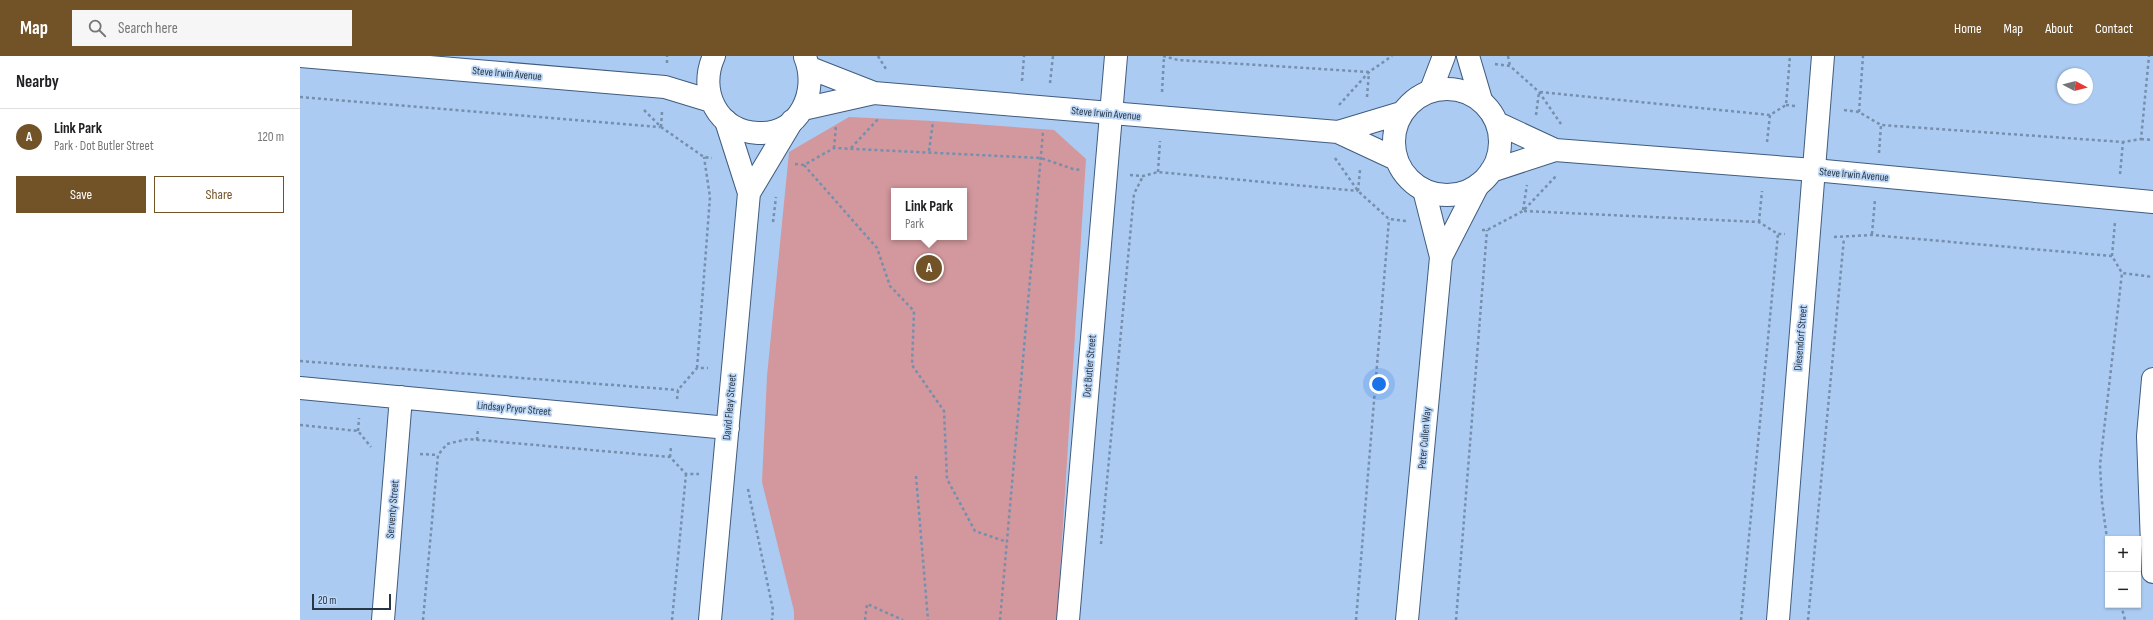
<!DOCTYPE html>
<html lang="en">
<head>
<meta charset="utf-8">
<style>
	body { margin:0; font-family:"Sofia Sans Condensed",sans-serif; background:#f6f6f6; color:#202124 }
	.controls { position:absolute; right:12px; bottom:12px; display:grid; overflow:hidden; border-radius:0px; box-shadow:0 1px 3px #0004 }
	.controls button { width:36px; height:36px; display:grid; place-items:center; padding:0; border:0; border-bottom:1px solid #e0e0e0; background:#fff; color:#202124; font:20px sans-serif }
	.compass { position:absolute; left:1757px; top:12px; width:36px; height:36px; border-radius:50%; background:#fff; box-shadow:0 1px 3px #0004; rotate:97deg }
	.scale { position:absolute; left:12px; bottom:10px; width:79px; box-sizing:border-box; padding-left:4px; border:2px solid #283545; border-top:0; font-size:11px; line-height:14px; white-space:nowrap; color:#283545; -webkit-text-stroke:3px #bed8f7; paint-order:stroke }
	.you { position:absolute; left:1079px; top:328px; width:14px; height:14px; margin:-10px; border:3px solid #fff; border-radius:50%; background:#1a73e8; box-shadow:0 0 0 6px #1a73e833 }
	.badge { display:grid; place-items:center; width:26px; height:26px; border-radius:50%; background:#725328; color:#fff; font-size:13px; font-weight:700 }
	.pin { position:absolute; translate:-50% -50%; border:2px solid #fff; box-shadow:0 1px 4px #0006 }
	.popup { position:absolute; left:591px; top:132px; width:76px; height:52px; box-sizing:border-box; display:grid; place-content:center; border-radius:0px; background:#fff; filter:drop-shadow(0 1px 3px #0005); font-size:13px; white-space:nowrap; color:#757577 }
	.popup b { font-size:15px; color:#202124 }
	.popup::after { content:''; position:absolute; left:50%; top:100%; margin-left:-8px; border:8px solid transparent; border-top-color:#fff }
	.list { margin:0; padding:0; list-style:none }
	h2 { display:flex; justify-content:space-between; align-items:center; height:52px; margin:0; padding:0 16px; font-size:17px }
	h2 small { font-size:13px; font-weight:400; color:#757577 }
	.list li { display:grid; grid-template-columns:26px 1fr auto; gap:12px; align-items:center; box-sizing:border-box; height:56px; padding:0 16px; border-top:1px solid #e0e0e0 }
	.list b { display:block; font-size:15px; white-space:nowrap }
	.list p { margin:0; font-size:13px; white-space:nowrap; color:#757577 }
	.list em { font-size:13px; font-style:normal; color:#757577 }
	.actions { display:flex; gap:8px; padding:12px 16px }
	.actions a { flex:1; padding:9px 0; border:1px solid #725328; border-radius:0px; text-align:center; font-size:14px; color:#725328 }
	.actions .main { background:#725328; color:#fff }
	.icon { flex:none; width:22px; height:22px; fill:none; stroke:currentColor; stroke-width:2; stroke-linecap:round; stroke-linejoin:round }
	.map { position:relative; flex:none; width:1853px; height:564px; overflow:hidden }
	header { display:flex; align-items:center; gap:24px; box-sizing:border-box; height:56px; padding:0 20px; background:#725328; color:#fff }
	header strong { font-size:19px }
	nav { display:flex; gap:22px; margin-inline-start:auto; font-size:14px }
	.search { width:280px; height:36px; background:#f6f6f6; display:flex; align-items:center; gap:10px; box-sizing:border-box; padding:0 14px; border-radius:0px; color:#757577; font-size:15px }
	main { display:flex }
	aside { flex:1; background:#fff }
	.map>svg:first-child { display:block }
</style>
</head>
<body>
<header>
<strong>Map</strong>
<div class="search"><svg class="icon" aria-label="search" viewBox="0 0 24 24"><circle cx="10" cy="10" r="6"/><path d="M15 15l6 6"/></svg>Search here</div>
<nav><a>Home</a><a>Map</a><a>About</a><a>Contact</a></nav>
</header>
<main>
<aside>
<h2>Nearby<small></small></h2>
<ul class="list">
<li><span class="badge">A</span><div><b>Link Park</b><p>Park · Dot Butler Street</p></div><em>120 m</em></li>
</ul>
<div class="actions"><a class="main">Save</a><a>Share</a></div>
</aside>
<div class="map">
<svg width="1853" height="564" viewBox="0 0 1853 564">
	<rect width="100%" height="100%" fill="#abcbf2"/>
	<!-- green -->
	<path fill="#d2989d" fill-rule="evenodd" d="M549,61L633,65L754,74L786,103L757,564H494V555L462,426L467,320L489,96ZM594,135H664V181H594Z"/>
	<g fill="none" stroke-linecap="round" stroke-linejoin="round">
		<!-- street casing -->
		<g stroke="#405c7e" stroke-width="24">
			<path id="street" d="M1168,0L1181,44
				M1131,34L1144,0
				M449,137L492,65
				M1141,201L1178,129
				M1853,323L1848,380L1853,516
				M0,332L428,372
				M83,564L101,341
				M410,564L449,137L426,65
				M768,564L816,0
				M1107,564L1141,201L1124,134
				M1478,564L1523,0"/>
		</g>
		<!-- secondary casing -->
		<g stroke="#405c7e" stroke-width="24">
			<path id="secondary" d="M0,0L365,31L411,45
				M414,0C398,35 417,75 458,77C500,79 519,35 505,1
				M510,12L574,37L1038,76L1096,103
				M1094 86a53 53 0 1 1 106 0a53 53 0 1 1-106 0Z
				M503,53L574,37
				M1197,67L1255,94L1514,114L1853,146
				M1038,76L1101,57
				M1191,115L1255,94"/>
		</g>
		<!-- path -->
		<path stroke="#768fad" stroke-width="2.5" stroke-dasharray="3 3" stroke-linecap="butt" d="M578,0L586,13
			M863,0L878,4L1069,16
			M1208,0L1210,10
			M367,7V0
			M1195,8L1210,10L1239,36L1261,68
			M722,25L724,0
			M750,27L753,0
			M862,36L864,1
			M1240,36L1470,59L1486,49L1490,0
			M0,41L360,71
			M1067,41L1069,16
			M1039,49L1069,16L1092,0
			M1486,49L1495,50
			M344,54L361,71L404,101L412,102
			M1544,54L1559,56L1581,69L1823,86L1841,83L1849,0
			M1559,56L1563,0
			M1236,59L1239,36
			M361,71L362,56
			M1841,83L1853,84
			M1467,86L1470,59
			M534,92L536,70
			M551,92L579,62
			M629,95L633,66
			M1579,97L1581,69
			M1035,102L1058,135L1089,163L1106,165
			M495,108L504,109L534,92L741,102L773,113L781,114
			M504,109L577,192L590,230L614,255L612,309L644,355L647,423L675,475L707,486
			M858,116L860,85
			M1820,118L1823,86
			M830,119L843,120L858,116L1058,135
			M1058,135L1060,114
			M1223,154L1227,129
			M1224,155L1459,166L1478,178H1485
			M473,166L476,141
			M1459,166L1462,135
			M1182,174H1187L1223,155L1256,120
			M1572,178L1575,143
			M1534,181L1572,179L1812,200L1822,217L1853,221
			M1812,200L1815,166
			M0,305L378,334
			M397,312L410,141L404,101
			M377,343L378,334L397,312H408
			M0,369L58,375L71,391
			M58,375L59,362
			M177,384L178,372
			M120,398L138,399
			M370,401L371,391
			M616,420L628,564
			M448,433L473,554L472,564
			M801,488L834,138L843,120
			M1808,490L1802,446L1800,409L1822,217
			M1821,549L1825,564
			M123,564L138,399L147,388L168,383L370,401L386,418H399
			M372,564L386,418
			M565,564L567,548L603,564
			M700,564L743,76
			M1056,564L1089,163
			M1156,564L1187,174
			M1441,564L1478,178
			M1508,564L1544,182"/>
		<!-- street -->
		<use href="#street" stroke="#fff" stroke-width="22"/>
		<!-- secondary -->
		<use href="#secondary" stroke="#fff" stroke-width="22"/>
	</g>
	<g text-anchor="middle" stroke-width="3.5" stroke-linejoin="round" paint-order="stroke">
		<!-- street labels -->
		<g font-size="11" fill="#283545" stroke="#bed8f7">
			<text transform="translate(207 17) rotate(5)" y="4">Steve Irwin Avenue</text>
			<text transform="translate(806 57) rotate(5)" y="4">Steve Irwin Avenue</text>
			<text transform="translate(1554 118) rotate(5)" y="4">Steve Irwin Avenue</text>
			<text transform="translate(1500 282) rotate(-85)" y="4">Diesendorf Street</text>
			<text transform="translate(789 310) rotate(-85)" y="4">Dot Butler Street</text>
			<text transform="translate(429 351) rotate(-85)" y="4">David Fleay Street</text>
			<text transform="translate(214 352) rotate(5)" y="4">Lindsay Pryor Street</text>
			<text transform="translate(1124 382) rotate(-85)" y="4">Peter Cullen Way</text>
			<text transform="translate(92 453) rotate(-85)" y="4">Serventy Street</text>
		</g>
	</g>
</svg>
<div class="controls">
<button>+</button>
<button>−</button>
</div>
<svg class="compass" viewBox="-18 -18 36 36"><path d="M0-13l5 13h-10z" fill="#e53935"/><path d="M0 13l5-13h-10z" fill="#757577"/></svg>
<div class="scale">20 m</div>
<div class="you"></div>
<div class="pin badge" style="left:629px;top:212px">A</div>
<div class="popup"><b>Link Park</b>Park</div>
</div>
</main>
</body>
</html>
